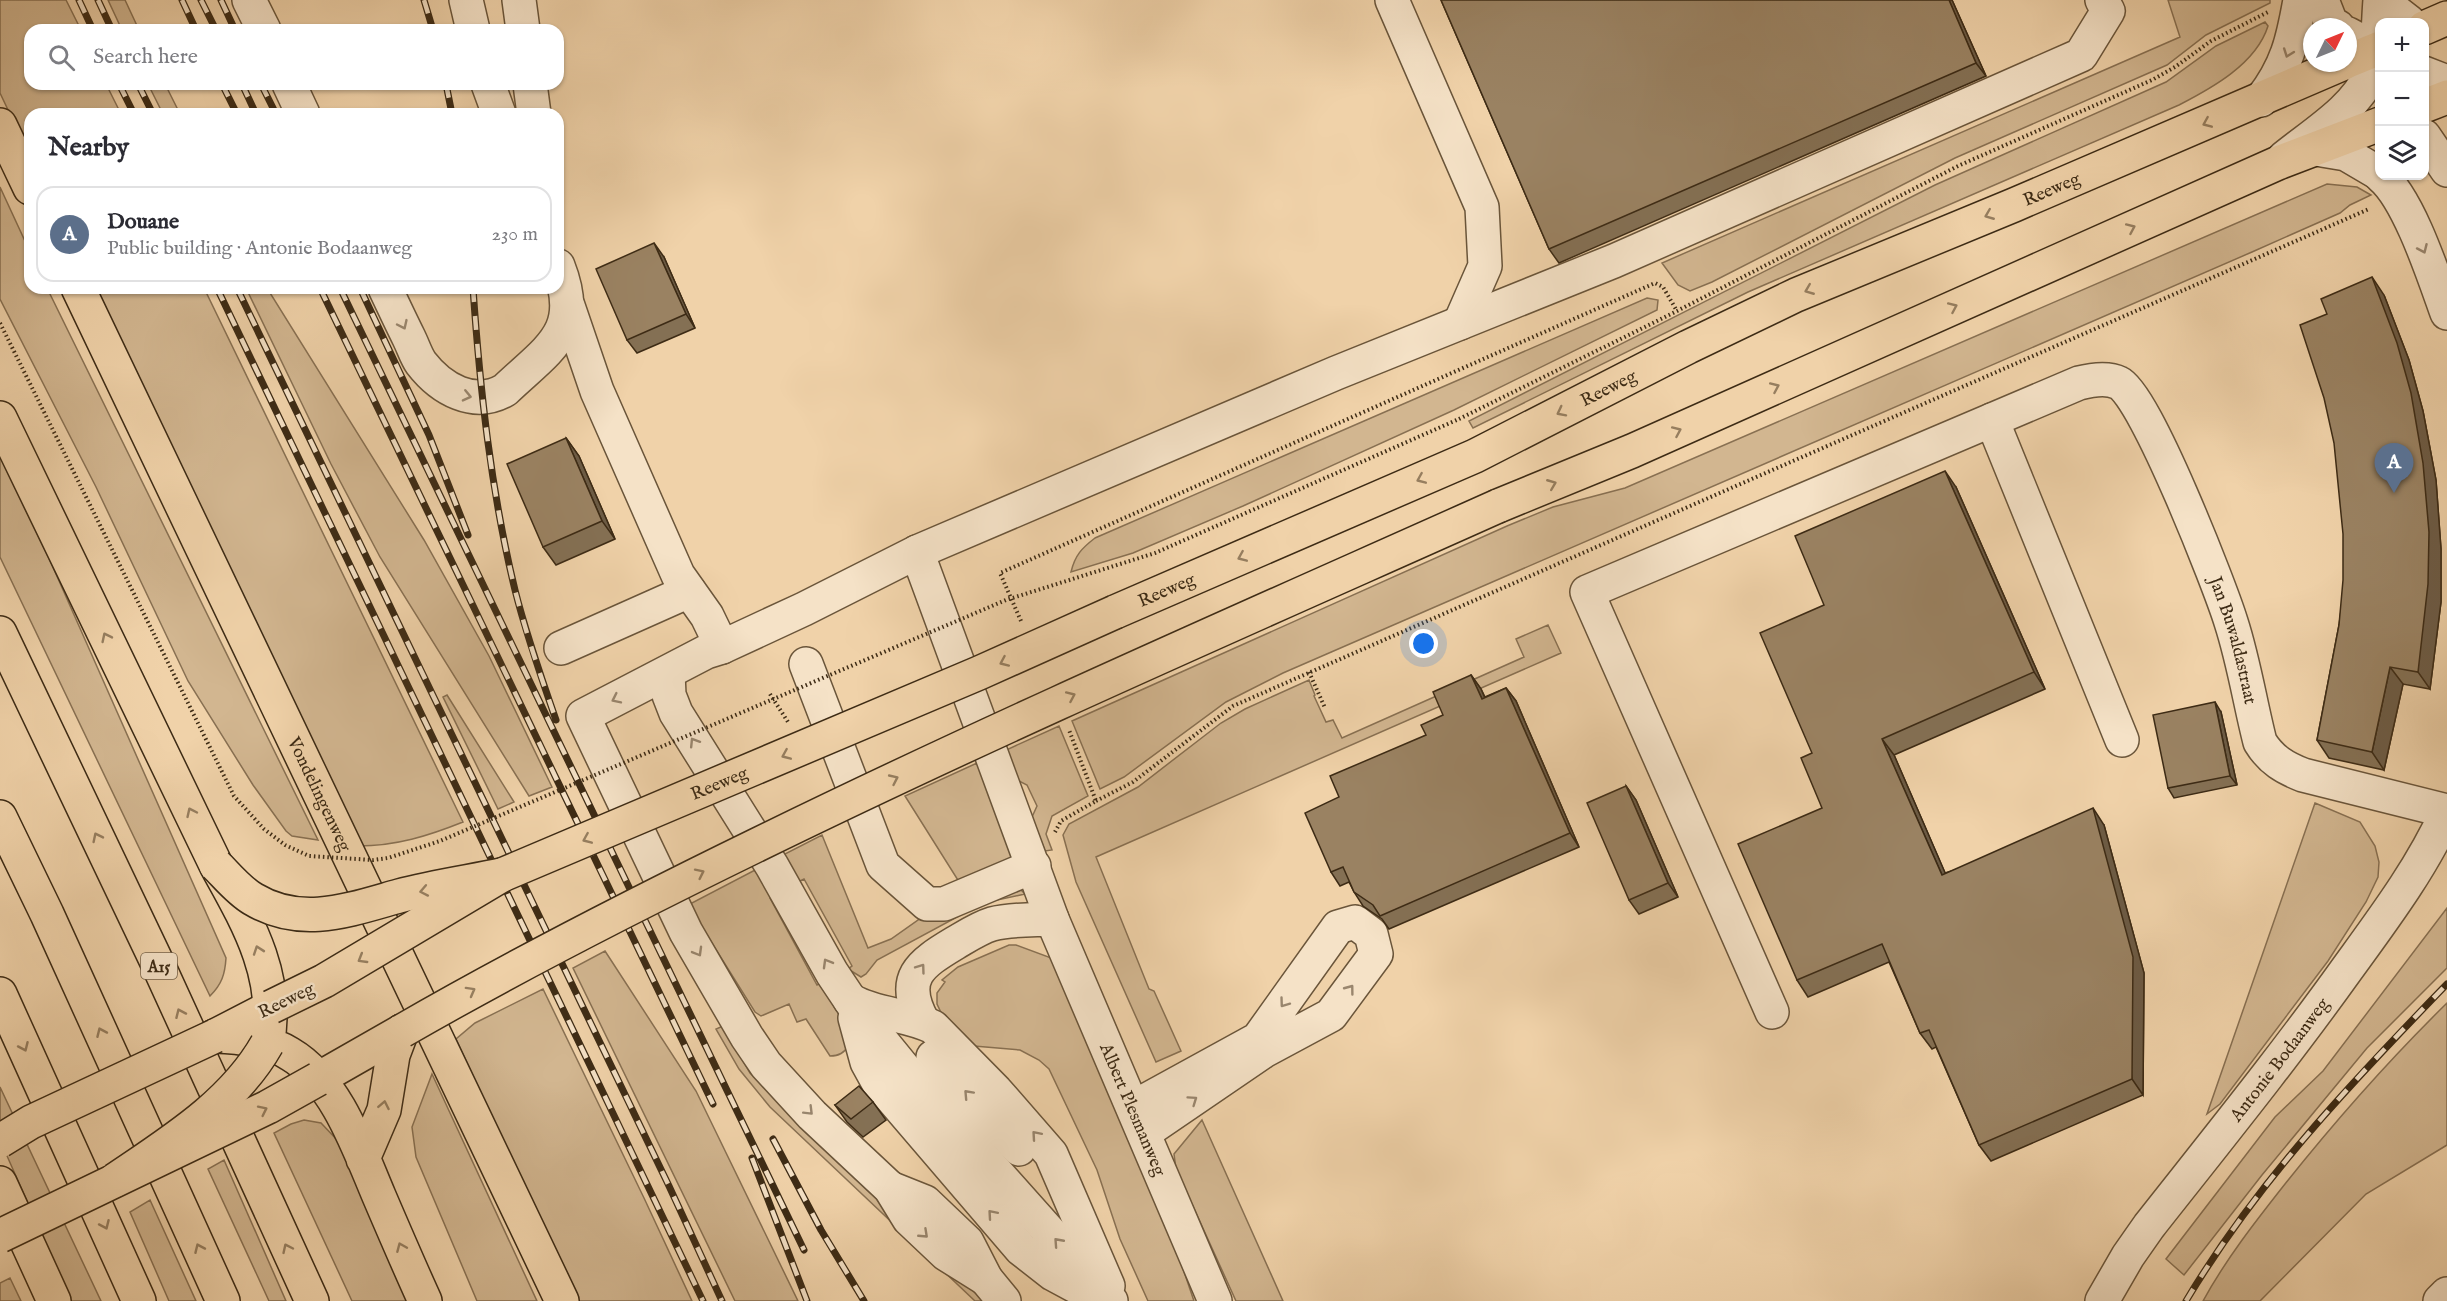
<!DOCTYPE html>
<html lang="en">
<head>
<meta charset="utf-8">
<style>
	body { margin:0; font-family:"IM FELL English",serif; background:#f2f2f3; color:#2b2b33 }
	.controls { position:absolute; right:18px; top:18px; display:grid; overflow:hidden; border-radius:12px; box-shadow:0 2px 4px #0004 }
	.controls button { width:54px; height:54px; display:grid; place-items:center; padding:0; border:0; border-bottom:2px solid #e1e1e2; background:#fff; color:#2b2b33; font:30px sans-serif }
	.compass { position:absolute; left:2303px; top:18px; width:54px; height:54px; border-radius:50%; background:#fff; box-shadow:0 2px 4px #0004; rotate:47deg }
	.you { position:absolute; left:1424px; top:644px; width:21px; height:21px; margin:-15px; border:4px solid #fff; border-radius:50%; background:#1a73e8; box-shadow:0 0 0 9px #1a73e833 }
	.badge { display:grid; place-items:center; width:39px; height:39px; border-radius:50%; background:#d93025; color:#fff; font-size:20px; font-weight:700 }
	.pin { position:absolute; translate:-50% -50px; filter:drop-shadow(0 2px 3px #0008) }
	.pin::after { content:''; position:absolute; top:32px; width:21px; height:18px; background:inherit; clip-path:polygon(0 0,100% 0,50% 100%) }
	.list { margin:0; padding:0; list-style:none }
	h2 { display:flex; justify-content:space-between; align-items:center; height:78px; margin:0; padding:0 24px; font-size:26px }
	h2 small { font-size:20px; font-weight:400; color:#7c7c81 }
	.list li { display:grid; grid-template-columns:39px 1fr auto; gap:18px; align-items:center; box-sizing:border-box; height:96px; margin:0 12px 12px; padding:0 12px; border:2px solid #e1e1e2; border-radius:18px }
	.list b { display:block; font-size:22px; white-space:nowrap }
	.list p { margin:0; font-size:20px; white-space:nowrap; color:#7c7c81 }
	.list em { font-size:20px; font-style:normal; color:#7c7c81 }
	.icon { flex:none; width:33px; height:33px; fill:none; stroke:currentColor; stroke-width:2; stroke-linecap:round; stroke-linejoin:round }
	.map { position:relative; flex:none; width:2447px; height:1301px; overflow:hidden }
	.search { position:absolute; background:#fff; box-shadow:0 2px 4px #0004; left:24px; top:24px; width:540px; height:66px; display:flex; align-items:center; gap:15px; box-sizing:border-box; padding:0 21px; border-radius:18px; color:#7c7c81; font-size:22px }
	.panel { position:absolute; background:#fff; box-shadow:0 2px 4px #0004; left:24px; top:108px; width:540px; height:186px; border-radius:18px }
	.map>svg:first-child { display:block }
</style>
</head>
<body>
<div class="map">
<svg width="2447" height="1301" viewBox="0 0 2447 1301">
	<rect width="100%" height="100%" fill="#f0d2a9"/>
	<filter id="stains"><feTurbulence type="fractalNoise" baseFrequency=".00333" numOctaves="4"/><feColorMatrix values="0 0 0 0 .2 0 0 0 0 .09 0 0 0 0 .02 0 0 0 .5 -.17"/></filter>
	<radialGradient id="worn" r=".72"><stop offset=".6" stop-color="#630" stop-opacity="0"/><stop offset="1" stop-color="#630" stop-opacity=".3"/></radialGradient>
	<!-- green -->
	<path fill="#d2b690" stroke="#887052" stroke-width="1.5" d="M0,0H66L81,30H30V84H106L121,114H30V156L0,93Z
		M108,0H125L139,30H122Z
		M2168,0H2270V3L2206,35L2167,65L1955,158L1712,282L1690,291L1678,285L1662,263L2180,37Z
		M2265,22L2268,26C2256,64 2212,88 2179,105L1748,292L1473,428L1469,421L1935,185L2166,82L2216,46Z
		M148,84H165L180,114H163Z
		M2327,184L2357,187L2371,195L2350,205L2340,213L2252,252L1283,673L1226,702L1124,777L1100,789L1072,721L1507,526L1553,507L1625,488Z
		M0,187L30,252V288H47L318,840L292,836L286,831L253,785L188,681L96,487L0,299Z
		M93,288H204L463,822C428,836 396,846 358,846Z
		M246,288H267L424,540L489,656L552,787L529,796L380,557L331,464Z
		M1647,298L1658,300L1657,310L1454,410L1243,506L1133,553L1071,572C1075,555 1082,548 1095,538Z
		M0,456L48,556L226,958C225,974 222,984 210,996L0,557Z
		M1548,625L1561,653L1096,857L1149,989L1154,991L1181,1051L1156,1062L1076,882L1063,835L1069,824L1138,787L1221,723L1245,709L1309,680L1315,695L1314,696L1326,722L1333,720L1342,738L1524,657L1516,639Z
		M447,695L514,802L498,809L443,697Z
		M1059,726L1088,796L1052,816L1046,834L1052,850L1045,851L1032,817L1037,806L1027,785L1017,780L1004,751Z
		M977,763L1017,855L961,885L905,796Z
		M2315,803L2360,822L2375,846L2379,862L2378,877L2366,902L2328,961L2220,1104L2207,1114Z
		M822,835L868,948L891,939L921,918L1017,886L1025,894L983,903L877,960L866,974L861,977L848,969L852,966L804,879L794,884L779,857Z
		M757,869L774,896L770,898L817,985L821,983L841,1012L849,1045C844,1053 839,1056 830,1056L806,1019L797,1022L789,1004L761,1016L755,1012L688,905Z
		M2447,908V968L2367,1048L2262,1175L2184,1275L2166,1259L2275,1117L2323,1071Z
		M1009,945H1016L1054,959L1160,1201L1194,1301H1148L1120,1239L1097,1170L1049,1069L1039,1060L1020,1050L974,1046L945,1021L937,1004V993L945,982L942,980L958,967Z
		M605,951L696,1091L798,1301H735L573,968Z
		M543,989L644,1198L692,1301H577L456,1039L475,1023Z
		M2447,1003V1145L2366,1194L2260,1301H2203C2226,1259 2255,1222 2285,1184C2336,1120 2389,1060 2447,1003Z
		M723,1026L750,1073L777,1101L859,1182L987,1301H975L770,1107L739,1069L716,1029Z
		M432,1074L537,1301H477L416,1157L412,1127Z
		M0,1087L101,1301H71L0,1140Z
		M304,1120L321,1123L338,1141L410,1301H352L274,1133L291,1124Z
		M1202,1120L1283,1301H1236L1176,1169L1174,1154Z
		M224,1160L286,1301H269L208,1169Z
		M150,1200L196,1301H169L130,1212Z
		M10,1278L21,1301H0V1283Z"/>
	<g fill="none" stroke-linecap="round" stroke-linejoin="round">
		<!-- minor casing -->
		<g stroke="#6a553a" stroke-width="36">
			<g id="minor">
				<path d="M249,0L264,30"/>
				<path d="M466,0L473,30"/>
				<path d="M519,0L523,30"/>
				<path d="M1392,0L1482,207L1485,266L1460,323"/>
				<path d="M2322,0L2331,23L2338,27"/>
				<path d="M2381,0L2409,22"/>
				<path d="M2348,34L2380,51"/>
				<path d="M2424,73L2447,82"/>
				<path d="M289,84L303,114"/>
				<path d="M488,84L499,114"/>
				<path d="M530,84L534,114"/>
				<path d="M2261,100C2287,67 2293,40 2300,0"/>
				<path d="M2424,136L2447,170"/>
				<path d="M2316,149L2346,154L2380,174"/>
				<path d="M2284,158C2312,135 2357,108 2370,74C2379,51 2378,24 2380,0"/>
				<path d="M2381,176C2409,199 2434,277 2447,313"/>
				<path d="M385,288C393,305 401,322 409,338C413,346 416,356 421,363C441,389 474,408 505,390C549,348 584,332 558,266"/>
				<path d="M568,306L597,391L678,575L707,616L722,647"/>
				<path d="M1992,420L2122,740"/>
				<path id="s1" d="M917,552L1052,919L1215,1301"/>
				<path d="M561,648L689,591"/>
				<path d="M806,664L883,865L927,904H944L1034,866"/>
				<path d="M668,673L669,695L676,713L772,866L832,973L858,1012L911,1077L1111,1301"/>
				<path d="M850,1000C876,1015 907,1014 933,1027L996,1091L1051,1154L1108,1286"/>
				<path id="s2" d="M1772,1012L1587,592L2079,383C2091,380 2107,377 2119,383C2145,395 2220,586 2231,622C2244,662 2250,703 2260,742C2271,760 2285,768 2303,775L2447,811"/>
				<path d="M855,1018L867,1062L878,1082L1021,1249L1053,1274L1096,1297"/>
				<path d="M923,1022C899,978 920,964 955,943C967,936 979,928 992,924C1011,919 1033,920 1052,919"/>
				<path d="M933,1057L1019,1149"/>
				<path d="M1134,1107L1258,1039L1338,927L1355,922L1371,934L1376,954L1331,1015L1264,1051L1144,1133"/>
				<path d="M890,1188L925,1202L967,1242L986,1279L1004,1301"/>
				<path d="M986,1279L946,1254L909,1219L890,1188L812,1115L766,1065L747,1037L686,932L583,716L706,652L722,647L804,609L917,552L1336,373L1614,261L2081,55L2108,11L2102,0"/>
				<path id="s3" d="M2102,1301L2128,1256L2149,1226C2216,1141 2284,1057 2347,969C2384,918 2421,869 2447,812"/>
				<path d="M2440,1301L2447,1294"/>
			</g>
		</g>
		<!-- major casing -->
		<g stroke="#3d2b15" stroke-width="36">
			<g id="major">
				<path d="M2424,28L2447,18"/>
				<path d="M2348,61L2380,48"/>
				<path d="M2424,106L2447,97"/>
				<path d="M0,125L30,188"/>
				<path id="s4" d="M78,288L562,1301"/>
				<path d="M1498,506L1632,451L2278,163L2380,124"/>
				<path id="s5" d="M1115,612L1475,456L1688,347L1796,295L2014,205L2344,63"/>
				<path d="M215,1036L271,1007"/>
				<path d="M318,1079L402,1031"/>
			</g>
		</g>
		<!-- highway casing -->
		<g stroke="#3d2b15" stroke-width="36">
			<path id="highway" d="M0,418L216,865C247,921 281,978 267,1044
				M0,633L155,958L312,1301
				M0,817L47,914L223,1301
				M0,994L139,1301
				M215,1036C241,1037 268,1040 290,1054C336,1081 359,1149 379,1196C394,1231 409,1266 425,1301
				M363,1159L384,1110L393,1055L402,1031
				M0,1183L54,1301"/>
		</g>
		<!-- path -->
		<path stroke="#3d2b15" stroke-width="4" stroke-dasharray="1.5 3" stroke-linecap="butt" d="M1459,419L1677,311L1958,166L2152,80L2175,67L2211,41L2268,12
			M1021,621L1000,573L1655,283L1663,287L1677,311
			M1309,672L1325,708
			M770,694L788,722
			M1096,801L1133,782L1233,706L2369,209
			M1055,832L1061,821L1096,801L1069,730"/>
		<!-- minor -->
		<use href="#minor" stroke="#f5e2c7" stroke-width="33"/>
		<!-- major -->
		<use href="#major" stroke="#f0d2a9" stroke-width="33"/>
		<!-- highway -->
		<use href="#highway" stroke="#f0d2a9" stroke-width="33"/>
		<!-- rail casing -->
		<g stroke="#3d2b15" stroke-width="7">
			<path id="rail" d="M79,0L93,30
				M98,0L112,30
				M182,0L196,30
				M201,0L216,30
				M221,0L235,30
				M424,0L433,30
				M119,84L134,114
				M138,84L153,114
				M222,84L237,114
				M242,84L256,114
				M261,84L276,114
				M446,84L452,114
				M217,288L703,1301
				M237,288L669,1186L722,1301
				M320,288L713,1104
				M340,288L804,1250
				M360,288L429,435L468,535
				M473,288C480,390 491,491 515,590C526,634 541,677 556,720
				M773,1139L821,1230L864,1301
				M752,1158L807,1301
				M2186,1301C2257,1182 2351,1083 2447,984"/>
		</g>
		<!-- rail -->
		<use href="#rail" stroke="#f5e2c7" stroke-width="4.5" stroke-dasharray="14" stroke-linecap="butt"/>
		<!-- major-bridge casing -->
		<g stroke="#3d2b15" stroke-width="36" stroke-linecap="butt">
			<g id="major-bridge">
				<path id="s6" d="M271,1007L324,981L502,875L979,673L1115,612"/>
				<path d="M402,1031C518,964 638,903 759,844C1002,725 1250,617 1498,506"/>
				<path d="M0,1141L31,1122L215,1036"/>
				<path d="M0,1236L268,1107L318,1079"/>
			</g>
		</g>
		<!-- highway-bridge casing -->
		<g stroke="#3d2b15" stroke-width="36" stroke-linecap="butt">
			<path id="highway-bridge" d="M216,865C227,876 239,891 253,899C301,928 349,910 399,896C432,887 468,882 502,875
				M115,1180C171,1142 233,1104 267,1044"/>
		</g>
		<!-- path-bridge -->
		<path stroke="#3d2b15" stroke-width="4" stroke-dasharray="1.5 3" stroke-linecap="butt" d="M0,323L234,796L264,829L285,845L309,856L373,860L388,858L440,841L1006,600L1155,553L1459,419"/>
		<!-- major-bridge -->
		<use href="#major-bridge" stroke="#f0d2a9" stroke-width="33"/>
		<!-- highway-bridge -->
		<use href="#highway-bridge" stroke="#f0d2a9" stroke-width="33"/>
	</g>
	<!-- wall -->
	<path fill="#847054" stroke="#3d2b15" stroke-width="1.5" d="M1441,0H1952L1986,76L1559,263L1549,249Z
		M664,257L695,328L637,353L627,340Z
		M2384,295L2409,360L2423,411L2436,480L2441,549V602L2430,689L2403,684L2384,770L2329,758L2317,740L2339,625Z
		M566,438L579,456L615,539L556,565L543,547Z
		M1956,487L2045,689L1894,755L1945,873L2104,825L2144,973L2143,1095L1991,1161L1979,1145L1936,1047L1932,1049L1920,1033L1889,962L1808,997L1797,980L1822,808L1812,753L1824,605Z
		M1471,675L1481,689L1485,697L1506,688L1516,701L1579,847L1389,929L1382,919L1363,906L1354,892L1349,882L1340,886L1331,872L1339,797L1426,735L1443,715Z
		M2221,712L2237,785L2174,798L2168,788Z
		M1626,786L1636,800L1678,897L1639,914L1629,900Z
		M873,1102L886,1120L863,1137L847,1122L835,1105Z"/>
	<!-- shaded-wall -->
	<path fill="#6c5b45" stroke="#3d2b15" stroke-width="1.5" d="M1949,0H1952L1986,76L1976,63Z
		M654,243L664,257L695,328L686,314Z
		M2372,277L2384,295L2409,360L2423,411L2436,480L2441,549V602L2430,689L2418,672Z
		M566,438L579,456L615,539L602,521Z
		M1945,471L1956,487L2045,689L2034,672Z
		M2390,667L2403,684L2384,770L2372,752Z
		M1471,675L1481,689L1491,712L1482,699Z
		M1506,688L1516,701L1579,847L1570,833Z
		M2215,702L2221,712L2237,785L2230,776Z
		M1882,739L1894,755L1953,891L1942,875Z
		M1626,786L1636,800L1678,897L1668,883Z
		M2093,808L2104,825L2144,973L2143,1095L2132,1079Z"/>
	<!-- building -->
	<path fill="#9a8262" stroke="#3d2b15" stroke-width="1.5" d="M1441,0H1949L1976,63L1549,249Z
		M654,243L686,314L627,340L596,269Z
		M2372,277L2397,343L2411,393L2423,463L2429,532L2428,584L2418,672L2390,667L2372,752L2317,740L2339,625L2343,580V534L2334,443L2324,398L2300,325L2327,314L2321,299Z
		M566,438L602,521L543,547L507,464Z
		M1945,471L2034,672L1882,739L1942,875L2093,808L2133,957L2132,1079L1979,1145L1929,1030L1920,1033L1882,944L1797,980L1738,844L1822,808L1801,758L1812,753L1760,633L1824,605L1795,536Z
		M1471,675L1482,699L1506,688L1570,833L1380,916L1373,905L1354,892L1343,867L1331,872L1305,813L1339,797L1330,776L1426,735L1421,725L1443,715L1433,692Z
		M2215,702L2230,776L2168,788L2153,715Z
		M1626,786L1668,883L1629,900L1587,803Z
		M859,1086L873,1102L851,1119L835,1105Z"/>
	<!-- one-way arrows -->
	<defs><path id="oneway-chevron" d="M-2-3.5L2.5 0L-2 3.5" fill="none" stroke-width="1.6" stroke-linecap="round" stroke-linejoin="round" transform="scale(1.5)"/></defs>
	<g stroke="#99866e">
		<use href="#oneway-chevron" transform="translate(2288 53) rotate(110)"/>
		<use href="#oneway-chevron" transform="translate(2423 249) rotate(66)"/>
		<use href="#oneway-chevron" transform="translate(403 325) rotate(65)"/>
		<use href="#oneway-chevron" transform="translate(467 396) rotate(13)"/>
		<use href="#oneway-chevron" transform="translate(616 699) rotate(154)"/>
		<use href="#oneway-chevron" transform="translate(694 742) rotate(-122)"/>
		<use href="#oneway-chevron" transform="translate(698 952) rotate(60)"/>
		<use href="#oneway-chevron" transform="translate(827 963) rotate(-120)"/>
		<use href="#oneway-chevron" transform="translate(921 968) rotate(-54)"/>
		<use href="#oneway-chevron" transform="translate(1350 989) rotate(-53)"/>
		<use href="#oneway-chevron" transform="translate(1284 1003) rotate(126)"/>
		<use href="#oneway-chevron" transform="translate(968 1094) rotate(-133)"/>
		<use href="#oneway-chevron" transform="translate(1193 1100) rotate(-35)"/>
		<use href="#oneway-chevron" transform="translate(809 1111) rotate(45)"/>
		<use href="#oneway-chevron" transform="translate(1036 1135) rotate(-131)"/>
		<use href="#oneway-chevron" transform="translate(992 1214) rotate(-131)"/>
		<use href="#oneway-chevron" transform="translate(924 1234) rotate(43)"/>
		<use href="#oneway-chevron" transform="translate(1058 1242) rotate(-132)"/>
	</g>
	<g stroke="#967e5f">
		<use href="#oneway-chevron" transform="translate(2207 123) rotate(157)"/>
		<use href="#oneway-chevron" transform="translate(1989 215) rotate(158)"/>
		<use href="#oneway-chevron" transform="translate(2131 228) rotate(-24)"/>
		<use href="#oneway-chevron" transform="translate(1809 290) rotate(158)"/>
		<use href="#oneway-chevron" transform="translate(1953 307) rotate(-24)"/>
		<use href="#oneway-chevron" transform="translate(1775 387) rotate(-24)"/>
		<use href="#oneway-chevron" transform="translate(1561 412) rotate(153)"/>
		<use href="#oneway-chevron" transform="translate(1677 431) rotate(-24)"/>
		<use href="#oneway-chevron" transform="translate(1421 479) rotate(157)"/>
		<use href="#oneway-chevron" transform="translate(1552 484) rotate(-22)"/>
		<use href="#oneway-chevron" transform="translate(1242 557) rotate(157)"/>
		<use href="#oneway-chevron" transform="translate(106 637) rotate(-116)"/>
		<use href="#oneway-chevron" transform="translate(1004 662) rotate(156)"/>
		<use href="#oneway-chevron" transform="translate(1071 696) rotate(-24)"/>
		<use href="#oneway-chevron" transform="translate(786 755) rotate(157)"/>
		<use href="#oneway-chevron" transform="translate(894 779) rotate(-25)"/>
		<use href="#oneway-chevron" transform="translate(191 812) rotate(-115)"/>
		<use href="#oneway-chevron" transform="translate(97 837) rotate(-116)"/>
		<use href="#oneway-chevron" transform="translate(587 839) rotate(157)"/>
		<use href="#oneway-chevron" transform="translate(700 873) rotate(-26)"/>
		<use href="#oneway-chevron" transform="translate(424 891) rotate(169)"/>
		<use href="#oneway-chevron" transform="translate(258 950) rotate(-109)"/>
		<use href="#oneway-chevron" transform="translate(362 959) rotate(149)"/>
		<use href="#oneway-chevron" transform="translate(471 991) rotate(-29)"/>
		<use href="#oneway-chevron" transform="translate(180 1013) rotate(-114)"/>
		<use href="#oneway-chevron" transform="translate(101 1032) rotate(-114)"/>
		<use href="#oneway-chevron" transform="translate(24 1047) rotate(66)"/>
		<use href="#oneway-chevron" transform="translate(384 1105) rotate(-79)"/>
		<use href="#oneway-chevron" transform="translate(263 1110) rotate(-26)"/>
		<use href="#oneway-chevron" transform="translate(105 1225) rotate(66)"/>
		<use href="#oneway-chevron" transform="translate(401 1247) rotate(-113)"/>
		<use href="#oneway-chevron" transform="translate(199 1248) rotate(-114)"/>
		<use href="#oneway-chevron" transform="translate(287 1248) rotate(-115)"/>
	</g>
	<g text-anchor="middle" stroke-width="5" stroke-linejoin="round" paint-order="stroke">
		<!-- shield labels -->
		<rect fill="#f5e2c7" stroke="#74624a" stroke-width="1.5" x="141" y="953" width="36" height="26" rx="4.5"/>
		<g font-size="16" font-weight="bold" fill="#3d2b15">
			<text x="159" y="972">A15</text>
		</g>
		<!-- street labels -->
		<g font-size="18" fill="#3d2b15" stroke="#f5e2c7">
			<text dy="6" stroke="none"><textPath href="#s5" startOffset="1028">Reeweg</textPath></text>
			<text dy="6" stroke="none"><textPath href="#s5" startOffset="542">Reeweg</textPath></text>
			<text dy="6" stroke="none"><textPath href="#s5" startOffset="56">Reeweg</textPath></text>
			<text dy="6" stroke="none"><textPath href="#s2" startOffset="1318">Jan Buwaldastraat</textPath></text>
			<text dy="6" stroke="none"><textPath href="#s6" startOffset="502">Reeweg</textPath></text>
			<text dy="6" stroke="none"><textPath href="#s4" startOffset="561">Vondelingenweg</textPath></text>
			<text transform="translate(286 1000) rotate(-26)" y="6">Reeweg</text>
			<text dy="6" stroke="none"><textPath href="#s3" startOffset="300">Antonie Bodaanweg</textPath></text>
			<text dy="6" stroke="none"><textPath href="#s1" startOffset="598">Albert Plesmanweg</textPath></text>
		</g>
	</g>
	<rect width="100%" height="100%" filter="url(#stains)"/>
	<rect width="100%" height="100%" fill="url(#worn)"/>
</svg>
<div class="controls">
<button>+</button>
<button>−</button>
<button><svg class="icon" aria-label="layers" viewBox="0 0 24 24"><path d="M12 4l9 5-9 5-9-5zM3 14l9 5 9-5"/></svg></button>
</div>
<svg class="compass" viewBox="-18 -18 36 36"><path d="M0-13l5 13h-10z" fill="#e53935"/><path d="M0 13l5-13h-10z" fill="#7c7c81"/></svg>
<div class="you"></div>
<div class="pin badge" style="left:2394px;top:493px;background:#5c6f8a">A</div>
<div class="search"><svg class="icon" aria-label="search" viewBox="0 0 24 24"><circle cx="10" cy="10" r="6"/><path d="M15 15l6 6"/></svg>Search here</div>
<section class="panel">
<h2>Nearby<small></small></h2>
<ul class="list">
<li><span class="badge" style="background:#5c6f8a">A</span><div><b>Douane</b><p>Public building · Antonie Bodaanweg</p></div><em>230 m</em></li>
</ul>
</section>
</div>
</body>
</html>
